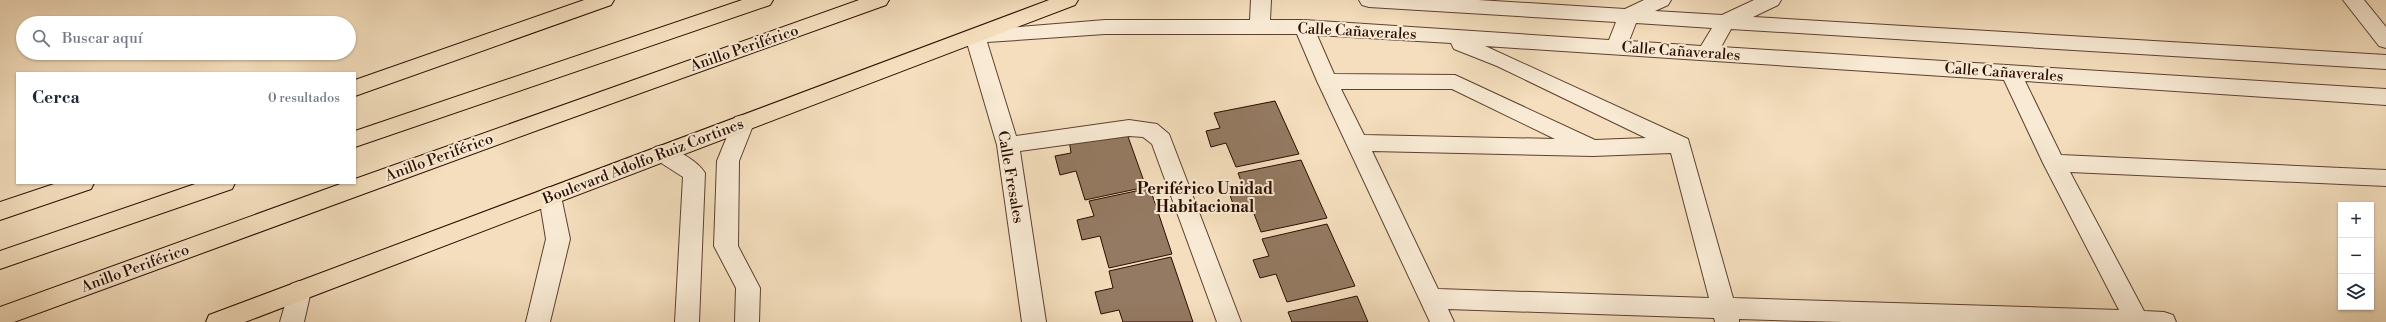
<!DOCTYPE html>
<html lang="es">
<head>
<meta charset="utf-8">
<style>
	body { margin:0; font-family:"Libre Bodoni",serif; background:#f2f2f3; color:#1f2937 }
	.controls { position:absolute; right:12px; bottom:12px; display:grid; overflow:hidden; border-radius:0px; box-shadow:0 1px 3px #0004 }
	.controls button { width:36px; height:36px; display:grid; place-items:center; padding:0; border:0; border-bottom:1px solid #e0e1e3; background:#fff; color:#1f2937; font:20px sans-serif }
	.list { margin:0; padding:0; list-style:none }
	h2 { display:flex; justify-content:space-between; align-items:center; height:52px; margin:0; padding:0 16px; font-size:17px }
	h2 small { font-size:13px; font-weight:400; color:#747a83 }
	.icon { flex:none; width:22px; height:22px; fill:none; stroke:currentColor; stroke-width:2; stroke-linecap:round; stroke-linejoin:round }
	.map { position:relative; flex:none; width:2386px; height:322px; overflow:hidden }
	.search { position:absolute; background:#fff; box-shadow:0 1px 3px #0004; left:16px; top:16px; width:340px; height:44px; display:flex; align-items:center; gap:10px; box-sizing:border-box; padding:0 14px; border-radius:22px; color:#747a83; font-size:15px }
	.panel { position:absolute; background:#fff; box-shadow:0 1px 3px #0004; left:16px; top:72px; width:340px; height:112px; border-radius:0px }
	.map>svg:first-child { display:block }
</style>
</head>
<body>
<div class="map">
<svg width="2386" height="322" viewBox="0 0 2386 322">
	<rect width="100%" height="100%" fill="#f4debd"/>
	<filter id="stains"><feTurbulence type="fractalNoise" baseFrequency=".005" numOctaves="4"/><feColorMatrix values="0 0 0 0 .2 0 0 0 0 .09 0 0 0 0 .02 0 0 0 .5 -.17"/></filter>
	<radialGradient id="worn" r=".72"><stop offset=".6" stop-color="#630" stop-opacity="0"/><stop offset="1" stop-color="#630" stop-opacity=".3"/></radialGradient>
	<!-- building -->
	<path fill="#947a62" stroke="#2b0d00" d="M1275,101L1299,154L1236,167L1226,143L1211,147L1206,131L1220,128L1214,113Z
		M1126,131L1146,187L1085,200L1076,171L1060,175L1055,156L1071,153L1069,139Z
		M1301,160L1327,218L1261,232L1251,206L1235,210L1229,192L1244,189L1238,173Z
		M1150,188L1172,254L1109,268L1100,236L1082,240L1077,220L1094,216L1089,201Z
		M1327,224L1355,286L1287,302L1276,274L1260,278L1253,260L1269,256L1262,239Z
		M1171,257L1193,322H1123L1119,310L1101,314L1095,292L1113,288L1109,271Z
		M1357,296L1368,322H1292L1288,312Z"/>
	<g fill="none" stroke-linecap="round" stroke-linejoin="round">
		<!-- minor casing -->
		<g stroke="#5d412f" stroke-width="2">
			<path id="minor" d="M1251,0H1271L1270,20H1304L1609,40L1616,22L1369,7L1362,5L1359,0H1478L1625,9L1644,0H1671L1668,5L1655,11L1722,15L1754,0H1781L1778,5L1753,17L2386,55V69L1731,29L1721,47L2386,89V105L2025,81L2061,155L2386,170V186L2070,172L2144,311L2164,312L2173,315L2176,322H1843L1739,319V322H1715L1714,318L1448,309L1454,322H1430L1317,81L1297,34H1105L987,42L1016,136L1129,120L1157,124L1169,134L1241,322H1217L1152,144L1143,137L1129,136L1020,151L1046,322H1022L997,145L965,36L968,31L1105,20H1250ZM1636,23L1712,28L1701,46L1629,41ZM1317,35L1451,43L1454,49L1497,66L1646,138L1595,140L1455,75L1334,74ZM1485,46L2004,80L2043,163L2119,310L1733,298L1688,139ZM1341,89H1452L1555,139L1364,135ZM1372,151L1593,156L1671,153L1709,298L1438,289Z
				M2343,0H2364L2386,27V48L2379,46Z
				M743,115L751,117L754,123L739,161L738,246L760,288L759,322H735L736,288L714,246L717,161L735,117Z
				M663,145C676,149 698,161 705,173L699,322H675L683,177L655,159L652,153L655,147Z
				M550,187L558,190L561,196L570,239L550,322H526L546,239L539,196L542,190Z
				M299,281L307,284L311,291L304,322H280L291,284Z"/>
		</g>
		<!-- major casing -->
		<g stroke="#2b0d00" stroke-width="2">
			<path id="major" d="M584,0H614L611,5L355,96V80Z
				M1049,0H1078L1075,5L245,322H206L209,315Z
				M57,183H94L91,189L0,220V202Z"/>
		</g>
		<!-- highway casing -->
		<g stroke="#2b0d00" stroke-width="2">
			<path id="highway" d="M742,0H773L770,5L355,147V131Z
				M859,0H889L886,5L549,126L14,322H0V307L343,183H355V179Z
				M198,183H235L232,189L0,269V251Z"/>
		</g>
		<!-- minor -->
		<use href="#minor" fill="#f8ead4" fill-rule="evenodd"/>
		<!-- major -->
		<use href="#major" fill="#f4debd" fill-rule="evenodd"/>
		<!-- highway -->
		<use href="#highway" fill="#f4debd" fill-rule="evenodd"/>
	</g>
	<g text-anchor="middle" stroke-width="4" stroke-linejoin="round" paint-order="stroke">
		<!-- street labels -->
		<g font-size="15" fill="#2b0d00" stroke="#f8ead4">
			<text transform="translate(1357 31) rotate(3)" y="5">Calle Cañaverales</text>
			<text transform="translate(744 48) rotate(-19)" y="5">Anillo Periférico</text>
			<text transform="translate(1681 51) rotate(4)" y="5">Calle Cañaverales</text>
			<text transform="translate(2004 72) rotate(4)" y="5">Calle Cañaverales</text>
			<text transform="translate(439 157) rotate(-20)" y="5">Anillo Periférico</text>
			<text transform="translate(643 161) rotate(-21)" y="5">Boulevard Adolfo Ruiz Cortines</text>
			<text transform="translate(1011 177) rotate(80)" y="5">Calle Fresales</text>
			<text transform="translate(135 268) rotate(-20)" y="5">Anillo Periférico</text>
		</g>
		<!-- neighbourhood labels -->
		<g font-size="16" font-weight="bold" fill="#2b0d00" stroke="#f8ead4">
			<text x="1205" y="194">Periférico Unidad<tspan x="1205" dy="18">Habitacional</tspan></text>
		</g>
	</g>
	<rect width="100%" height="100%" filter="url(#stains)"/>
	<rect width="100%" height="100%" fill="url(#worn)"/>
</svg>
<div class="controls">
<button>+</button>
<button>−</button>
<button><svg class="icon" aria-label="layers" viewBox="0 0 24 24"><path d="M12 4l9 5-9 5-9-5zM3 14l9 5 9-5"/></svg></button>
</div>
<div class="search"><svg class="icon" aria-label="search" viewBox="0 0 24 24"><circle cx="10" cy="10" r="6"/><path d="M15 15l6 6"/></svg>Buscar aquí</div>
<section class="panel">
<h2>Cerca<small>0 resultados</small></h2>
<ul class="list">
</ul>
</section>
</div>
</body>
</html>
